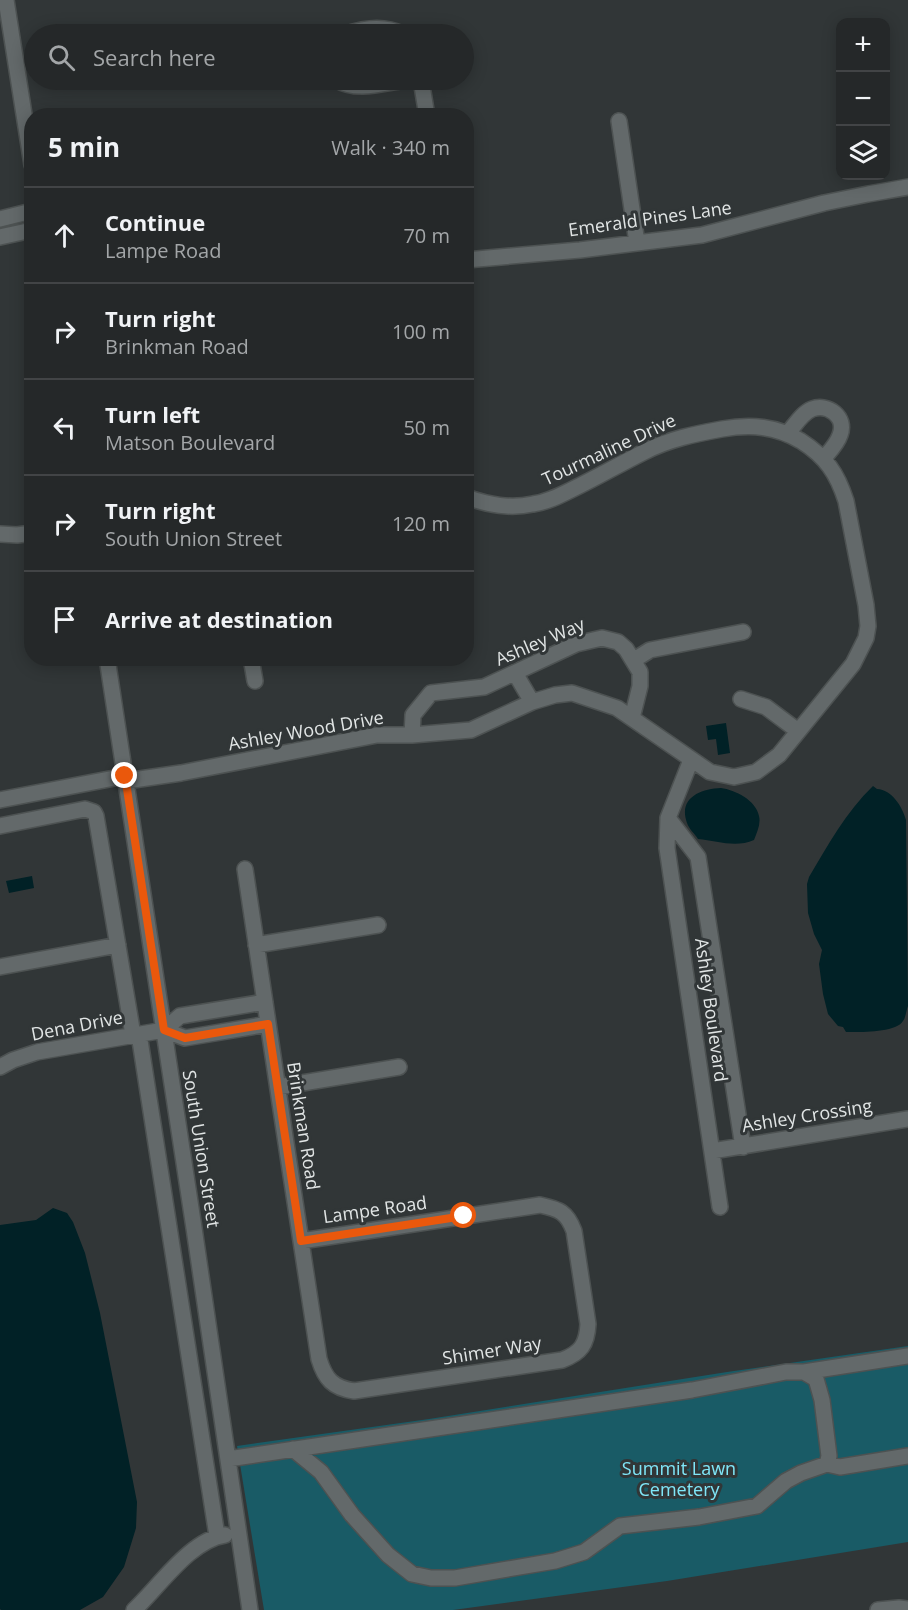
<!DOCTYPE html>
<html lang="en">
<head>
<meta charset="utf-8">
<style>
	body { margin:0; font-family:"Open Sans",sans-serif; background:#313435; color:#f1f3f6 }
	.controls { position:absolute; right:18px; top:18px; display:grid; overflow:hidden; border-radius:12px; box-shadow:0 3px 15px #0003 }
	.controls button { width:54px; height:54px; display:grid; place-items:center; padding:0; border:0; border-bottom:2px solid #424446; background:#252829; color:#f1f3f6; font:30px sans-serif }
	.stop { position:absolute; width:18px; height:18px; margin:-14px; border:4px solid #ea580c; border-radius:50%; background:#fff }
	.stop.end { background:#ea580c; border-color:#fff; box-shadow:0 2px 6px #0008 }
	.list { margin:0; padding:0; list-style:none }
	h2 { display:flex; justify-content:space-between; align-items:center; height:78px; margin:0; padding:0 24px; font-size:26px }
	h2 small { font-size:20px; font-weight:400; color:#a3a6a8 }
	.list li { display:grid; grid-template-columns:39px 1fr auto; gap:18px; align-items:center; box-sizing:border-box; height:96px; padding:0 24px; border-top:2px solid #424446 }
	.list b { display:block; font-size:22px; white-space:nowrap }
	.list p { margin:0; font-size:20px; white-space:nowrap; color:#a3a6a8 }
	.list em { font-size:20px; font-style:normal; color:#a3a6a8 }
	.icon { flex:none; width:33px; height:33px; fill:none; stroke:currentColor; stroke-width:2; stroke-linecap:round; stroke-linejoin:round }
	.map { position:relative; flex:none; width:908px; height:1610px; overflow:hidden }
	.search { position:absolute; background:#252829; box-shadow:0 3px 15px #0003; left:24px; top:24px; width:450px; height:66px; display:flex; align-items:center; gap:15px; box-sizing:border-box; padding:0 21px; border-radius:33px; color:#a3a6a8; font-size:22px }
	.panel { position:absolute; background:#252829; box-shadow:0 3px 15px #0003; left:24px; top:108px; width:450px; height:558px; border-radius:24px }
	.map>svg:first-child { display:block }
</style>
</head>
<body>
<div class="map">
<svg width="908" height="1610" viewBox="0 0 908 1610">
	<rect width="100%" height="100%" fill="#313637"/>
	<!-- green -->
	<path fill="#195b66" d="M908,1346V1542L667,1581L453,1610H264L237,1446L429,1419L727,1372Z"/>
	<!-- water -->
	<path fill="#012126" d="M726,723L730,753L718,755L716,739L708,740L706,726Z
		M873,786L877,789C892,790 902,806 906,820L908,1006C906,1011 906,1017 903,1021C896,1033 860,1032 846,1032L843,1027L838,1026L828,1014L823,994L819,964L822,950L814,934L808,913L807,884L809,877C828,845 846,812 873,786Z
		M721,788C735,790 756,800 759,816C761,824 757,832 754,840C736,848 717,841 698,839C695,834 689,829 687,823C678,798 700,789 721,788Z
		M32,876L34,888L9,893L6,881Z
		M53,1208L67,1213L73,1222L85,1253L100,1313L137,1502L136,1528L124,1567L103,1597L80,1610H1L0,1609V1225L36,1220Z"/>
	<g fill="none" stroke-linecap="round" stroke-linejoin="round">
		<!-- minor casing -->
		<g stroke="#4d5252" stroke-width="18">
			<path id="minor" d="M6,0L32,165
				M346,34C364,28 384,25 402,34
				M337,80C357,92 383,83 405,80
				M421,80L427,116
				M619,121L637,243
				M0,219L32,211
				M0,237L32,230
				M466,260L580,250L702,235L824,203L868,194L908,187
				M788,433C795,425 802,413 812,409C828,403 847,417 840,435C837,444 830,451 824,458
				M0,534L17,535L32,533
				M107,658L194,1228L250,1610
				M251,658L255,681
				M634,660L650,650L743,632
				M515,673L532,702
				M741,699L766,707L798,731
				M412,735L413,715L431,693L484,687L576,644L602,638L618,642L626,649L640,672V686L632,718
				M691,760L668,818L667,848L720,1207
				M126,781L181,773L377,735H412L471,730L532,702L555,695L572,693L617,708L710,772L734,777L756,772L779,755L853,664L866,638L868,626L866,605L846,501C837,473 826,457 801,441C776,426 751,424 722,429C695,434 669,439 644,452C620,464 596,478 571,490C559,496 547,502 533,504C510,509 489,505 466,497
				M0,800L125,776
				M668,818L698,857L743,1147
				M0,826L85,809L94,812L96,816L133,1035
				M245,869C269,1032 294,1196 319,1359C325,1379 333,1388 354,1391L562,1360C581,1353 587,1344 588,1324L574,1231C567,1212 559,1209 540,1205L301,1241
				M256,945L378,925
				M0,967L118,945
				M164,1030L185,1038L268,1024
				M164,1030L180,1016L265,1002
				M139,1034L217,1536
				M0,1067L13,1060L37,1052L164,1030
				M278,1087L399,1067
				M712,1151L908,1119
				M804,1372L908,1356
				M228,1459L692,1390L786,1372H804L816,1379L822,1400L829,1456L827,1464L801,1473L786,1481L757,1506L699,1517L620,1526L584,1552L555,1561L455,1578H431L412,1574L388,1555L352,1515L321,1472L293,1449
				M827,1464L840,1467L908,1456
				M134,1610C159,1587 190,1540 225,1535
				M878,1610L899,1608L908,1609"/>
		</g>
		<!-- minor -->
		<use href="#minor" stroke="#63696a" stroke-width="15"/>
	</g>
	<g fill="none" stroke-linecap="round" stroke-linejoin="round">
		<!-- route -->
		<path stroke="#ea580c" stroke-width="8" d="M125,776L164,1030L185,1038L268,1024L301,1241L464,1216"/>
	</g>
	<g text-anchor="middle" stroke-width="6" stroke-linejoin="round" paint-order="stroke">
		<!-- street labels -->
		<g font-size="18" fill="#e1e5e5" stroke="#313637">
			<text transform="translate(650 219) rotate(-8)" y="6">Emerald Pines Lane</text>
			<text transform="translate(609 450) rotate(-25)" y="6">Tourmaline Drive</text>
			<text transform="translate(540 642) rotate(-23)" y="6">Ashley Way</text>
			<text transform="translate(306 731) rotate(-10)" y="6">Ashley Wood Drive</text>
			<text transform="translate(711 1010) rotate(82)" y="6">Ashley Boulevard</text>
			<text transform="translate(77 1026) rotate(-11)" y="6">Dena Drive</text>
			<text transform="translate(807 1116) rotate(-9)" y="6">Ashley Crossing</text>
			<text transform="translate(303 1126) rotate(81)" y="6">Brinkman Road</text>
			<text transform="translate(201 1149) rotate(81)" y="6">South Union Street</text>
			<text transform="translate(375 1210) rotate(-8)" y="6">Lampe Road</text>
			<text transform="translate(492 1351) rotate(-9)" y="6">Shimer Way</text>
		</g>
		<!-- park labels -->
		<g font-size="18" fill="#7fe6f8" stroke="#313637">
			<text x="679" y="1475">Summit Lawn<tspan x="679" dy="21">Cemetery</tspan></text>
		</g>
	</g>
</svg>
<div class="controls">
<button>+</button>
<button>−</button>
<button><svg class="icon" aria-label="layers" viewBox="0 0 24 24"><path d="M12 4l9 5-9 5-9-5zM3 14l9 5 9-5"/></svg></button>
</div>
<div class="stop" style="left:464px;top:1216px"></div>
<div class="stop end" style="left:125px;top:776px"></div>
<div class="search"><svg class="icon" aria-label="search" viewBox="0 0 24 24"><circle cx="10" cy="10" r="6"/><path d="M15 15l6 6"/></svg>Search here</div>
<section class="panel">
<h2>5 min<small>Walk · 340 m</small></h2>
<ul class="list">
<li><svg class="icon" aria-label="ahead" viewBox="0 0 24 24"><path d="M12 20V5M6 11l6-6 6 6"/></svg><div><b>Continue</b><p>Lampe Road</p></div><em>70 m</em></li>
<li><svg class="icon" aria-label="right" viewBox="0 0 24 24"><path d="M7 20v-9h11M14 6l5 5-5 5"/></svg><div><b>Turn right</b><p>Brinkman Road</p></div><em>100 m</em></li>
<li><svg class="icon" aria-label="left" viewBox="0 0 24 24"><path d="M17 20v-9H6M10 6l-5 5 5 5"/></svg><div><b>Turn left</b><p>Matson Boulevard</p></div><em>50 m</em></li>
<li><svg class="icon" aria-label="right" viewBox="0 0 24 24"><path d="M7 20v-9h11M14 6l5 5-5 5"/></svg><div><b>Turn right</b><p>South Union Street</p></div><em>120 m</em></li>
<li><svg class="icon" aria-label="arrive" viewBox="0 0 24 24"><path d="M6 21V4h12l-3 4 3 4H6"/></svg><div><b>Arrive at destination</b></div></li>
</ul>
</section>
</div>
</body>
</html>
